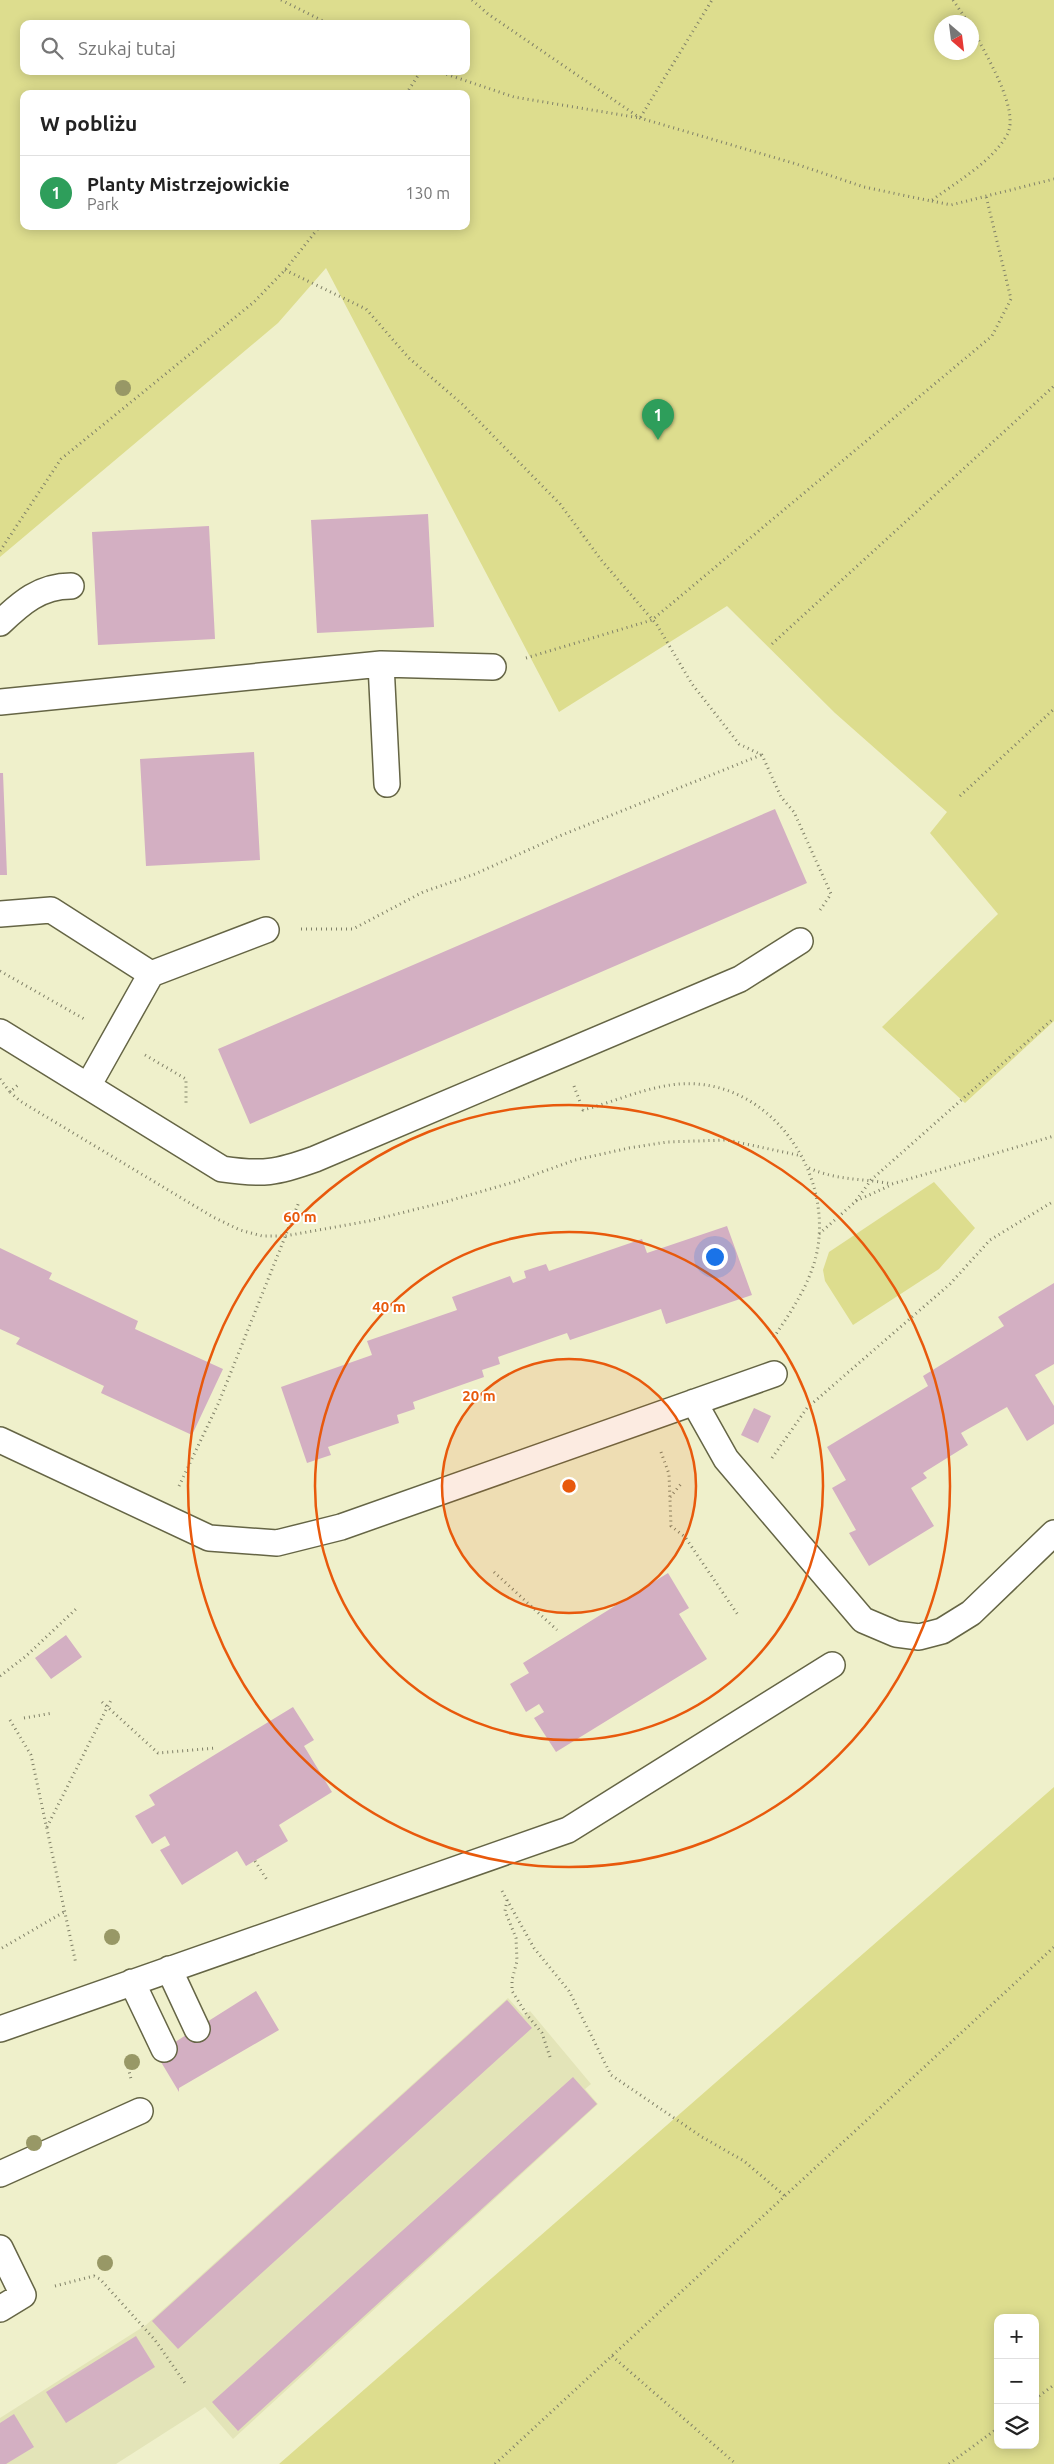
<!DOCTYPE html>
<html lang="pl">
<head>
<meta charset="utf-8">
<style>
	body { margin:0; font-family:Ubuntu,sans-serif; background:#f2f2f2; color:#222 }
	.controls { position:absolute; right:15px; bottom:15px; display:grid; overflow:hidden; border-radius:10px; box-shadow:0 2px 12px #0003 }
	.controls button { width:45px; height:45px; display:grid; place-items:center; padding:0; border:0; border-bottom:1px solid #e0e0e0; background:#fff; color:#222; font:25px sans-serif }
	.compass { position:absolute; left:934px; top:15px; width:45px; height:45px; border-radius:50%; background:#fff; box-shadow:0 2px 12px #0003; rotate:152deg }
	.you { position:absolute; left:714px; top:1256px; width:18px; height:18px; margin:-12px; border:4px solid #fff; border-radius:50%; background:#1a73e8; box-shadow:0 0 0 8px #1a73e833 }
	.badge { display:grid; place-items:center; width:32px; height:32px; border-radius:50%; background:#0b8043; color:#fff; font-size:16px; font-weight:700 }
	.pin { position:absolute; translate:-50% -41px; filter:drop-shadow(0 1px 2px #0008) }
	.pin::after { content:''; position:absolute; top:26px; width:18px; height:15px; background:inherit; clip-path:polygon(0 0,100% 0,50% 100%) }
	.list { margin:0; padding:0; list-style:none }
	h2 { display:flex; justify-content:space-between; align-items:center; height:65px; margin:0; padding:0 20px; font-size:21px }
	h2 small { font-size:16px; font-weight:400; color:#767676 }
	.list li { display:grid; grid-template-columns:32px 1fr auto; gap:15px; align-items:center; box-sizing:border-box; height:75px; padding:0 20px; border-top:1px solid #e0e0e0 }
	.list b { display:block; font-size:19px; white-space:nowrap }
	.list p { margin:0; font-size:16px; white-space:nowrap; color:#767676 }
	.list em { font-size:16px; font-style:normal; color:#767676 }
	.icon { flex:none; width:28px; height:28px; fill:none; stroke:currentColor; stroke-width:2; stroke-linecap:round; stroke-linejoin:round }
	.map { position:relative; flex:none; width:1054px; height:2464px; overflow:hidden }
	.search { position:absolute; background:#fff; box-shadow:0 2px 12px #0003; left:20px; top:20px; width:450px; height:55px; display:flex; align-items:center; gap:12px; box-sizing:border-box; padding:0 18px; border-radius:10px; color:#767676; font-size:19px }
	.panel { position:absolute; background:#fff; box-shadow:0 2px 12px #0003; left:20px; top:90px; width:450px; height:140px; border-radius:10px }
	.map>svg:first-child { display:block }
</style>
</head>
<body>
<div class="map">
<svg width="1054" height="2464" viewBox="0 0 1054 2464">
	<rect width="100%" height="100%" fill="#eff0cb"/>
	<!-- built -->
	<path fill="#e3e4b8" d="M508,1998L524,2016L530,2011L591,2084L585,2089L598,2104L233,2439L205,2407L116,2464H0V2418L146,2325Z"/>
	<!-- green -->
	<path fill="#dddd8e" fill-rule="evenodd" d="M0,0H1054V1021L965,1103L882,1027L998,914L930,833L947,812L835,713L727,606L559,712L326,268L278,323L0,557ZM972,22V52H942V22ZM24,24H466V71H24ZM24,94H466V226H24Z
		M934,1182L975,1228L939,1269L853,1325L825,1281L823,1270L829,1252Z
		M1054,1787V2464H279ZM998,2318H1035V2445H998Z"/>
	<!-- building -->
	<path fill="#d3afc2" d="M428,514L434,627L317,633L311,520Z
		M209,526L215,639L98,645L92,532Z
		M254,752L260,860L146,866L140,759Z
		M0,773H3L7,875H0Z
		M775,809L807,883L250,1124L218,1049Z
		M727,1226L752,1295L666,1324L661,1309L570,1340L567,1333L498,1357L500,1364L482,1370L484,1377L413,1402L415,1409L397,1415L399,1423L328,1447L331,1455L307,1463L281,1387L372,1355L367,1341L457,1310L452,1297L510,1276L513,1283L526,1278L524,1271L546,1264L549,1271L642,1239L647,1253Z
		M0,1248L52,1273L49,1279L138,1321L135,1329L223,1369L192,1435L101,1393L104,1386L16,1344L20,1338L0,1329Z
		M1054,1283V1364L1035,1375L1054,1406V1424L1027,1441L1007,1407L961,1433L968,1445L923,1473L927,1478L911,1488L934,1526L869,1566L849,1533L856,1530L832,1488L846,1480L827,1447L928,1386L923,1376L1004,1326L998,1317Z
		M754,1408L771,1416L758,1443L741,1435Z
		M668,1573L689,1608L679,1614L707,1659L556,1752L534,1718L544,1712L539,1704L526,1712L510,1684L529,1673L523,1663Z
		M66,1635L82,1657L51,1679L35,1658Z
		M293,1707L314,1740L304,1746L332,1792L279,1825L288,1841L246,1866L237,1851L182,1885L160,1850L170,1845L165,1836L152,1844L135,1816L155,1805L149,1795Z
		M256,1991L279,2030L179,2088V2092L155,2052L164,2049Z
		M507,2000L532,2028L178,2349L152,2321Z
		M573,2077L597,2104L238,2431L212,2402Z
		M136,2336L155,2367L66,2423L46,2392Z
		M14,2414L34,2447L6,2464H0V2423Z"/>
	<g fill="none" stroke-linecap="round" stroke-linejoin="round">
		<!-- service casing -->
		<g stroke="#656545" stroke-width="28">
			<path id="service" d="M0,623C21,603 40,586 71,586
				M381,664L387,784
				M0,702L381,664L493,667
				M0,914L51,910L151,974
				M0,1032L222,1169C263,1175 276,1173 315,1159L740,979L800,941
				M88,1086L151,974L266,930
				M694,1402L726,1459L863,1620L896,1634L919,1637L942,1631L971,1613L1054,1533
				M0,1440L209,1538L277,1543L341,1527L774,1374
				M169,1969L197,2029
				M132,1982L164,2049
				M0,2029L568,1830L832,1665
				M0,2174L140,2111
				M0,2248L23,2295L0,2309"/>
		</g>
		<!-- path -->
		<path stroke="#808168" stroke-width="3" stroke-dasharray="1 4" stroke-linecap="butt" d="M281,0L329,24
			M472,0L488,14L640,118L793,163L864,187L931,201C956,182 991,163 1007,135C1021,110 984,52 972,28
			M953,0L968,22
			M437,71L514,97L640,118L712,0
			M406,94L421,71
			M932,201L951,205L1054,179
			M285,270L366,309L409,358L462,404L560,504L602,561L657,625L692,684L739,744L762,755L781,797L794,812L831,894L818,913
			M0,551L61,459L254,302L285,270L320,226
			M772,644L1054,386
			M526,658L652,620L992,336L1011,299L986,196
			M960,796L1054,709
			M301,929H353L423,892L475,874L557,837L761,755
			M0,971L86,1020
			M145,1055L186,1079V1105
			M0,1079L10,1092L19,1084
			M574,1086L583,1110C621,1100 658,1081 697,1084C777,1090 832,1176 817,1252C810,1285 790,1313 772,1340
			M10,1092L20,1101L213,1217L240,1230L262,1236H285L369,1221L445,1202L514,1182L575,1160L629,1148L667,1142L727,1140L802,1156
			M809,1168C838,1181 862,1178 892,1184L1054,1136
			M856,1201L891,1185
			M819,1234L855,1202L871,1180L1054,1018
			M661,1452L669,1474L671,1526L685,1537L738,1615
			M772,1458L807,1408L950,1284L990,1240L1054,1201
			M179,1486L219,1402L299,1202
			M670,1497L681,1484
			M494,1572L557,1630
			M0,1676L25,1657L76,1609
			M102,1702L158,1753L216,1748
			M24,1718L53,1713
			M10,1720L31,1755L76,1964
			M47,1827L112,1698
			M255,1861L267,1880
			M502,1891L534,1948L569,1991L611,2075L702,2137L744,2161L785,2196
			M507,1900L505,1911L516,1938L517,1961L512,1980V1991L527,2015L542,2033L550,2057
			M2,1948L64,1912
			M129,2058L127,2063L131,2079
			M55,2286L94,2276L100,2279L155,2340L185,2383
			M612,2356L736,2464
			M1035,2399L1054,2385
			M495,2464L1054,1947
			M949,2464L998,2428"/>
		<!-- service -->
		<use href="#service" stroke="#fff" stroke-width="25"/>
	</g>
	<!-- trees -->
	<g fill="#989866">
		<circle cx="123" cy="388" r="8"/>
		<circle cx="112" cy="1937" r="8"/>
		<circle cx="132" cy="2062" r="8"/>
		<circle cx="34" cy="2143" r="8"/>
		<circle cx="105" cy="2263" r="8"/>
	</g>
	<!-- distance rings -->
	<circle cx="569" cy="1486" r="127" fill="#e8590c" fill-opacity=".12"/>
	<g fill="none" stroke="#e8590c" stroke-width="2.5">
		<circle cx="569" cy="1486" r="127"/>
		<circle cx="569" cy="1486" r="254"/>
		<circle cx="569" cy="1486" r="381"/>
	</g>
	<circle cx="569" cy="1486" r="8" fill="#e8590c" stroke="#fff" stroke-width="2.5"/>
	<g font-size="15" text-anchor="middle" font-weight="bold" fill="#e8590c" stroke="#fff" stroke-width="4" stroke-linejoin="round" paint-order="stroke">
		<text x="300" y="1222">60 m</text>
		<text x="389" y="1312">40 m</text>
		<text x="479" y="1401">20 m</text>
	</g>
</svg>
<div class="controls">
<button>+</button>
<button>−</button>
<button><svg class="icon" aria-label="layers" viewBox="0 0 24 24"><path d="M12 4l9 5-9 5-9-5zM3 14l9 5 9-5"/></svg></button>
</div>
<svg class="compass" viewBox="-18 -18 36 36"><path d="M0-13l5 13h-10z" fill="#e53935"/><path d="M0 13l5-13h-10z" fill="#767676"/></svg>
<div class="you"></div>
<div class="pin badge" style="left:658px;top:440px;background:#2e9e5b">1</div>
<div class="search"><svg class="icon" aria-label="search" viewBox="0 0 24 24"><circle cx="10" cy="10" r="6"/><path d="M15 15l6 6"/></svg>Szukaj tutaj</div>
<section class="panel">
<h2>W pobliżu<small></small></h2>
<ul class="list">
<li><span class="badge" style="background:#2e9e5b">1</span><div><b>Planty Mistrzejowickie</b><p>Park</p></div><em>130 m</em></li>
</ul>
</section>
</div>
</body>
</html>
